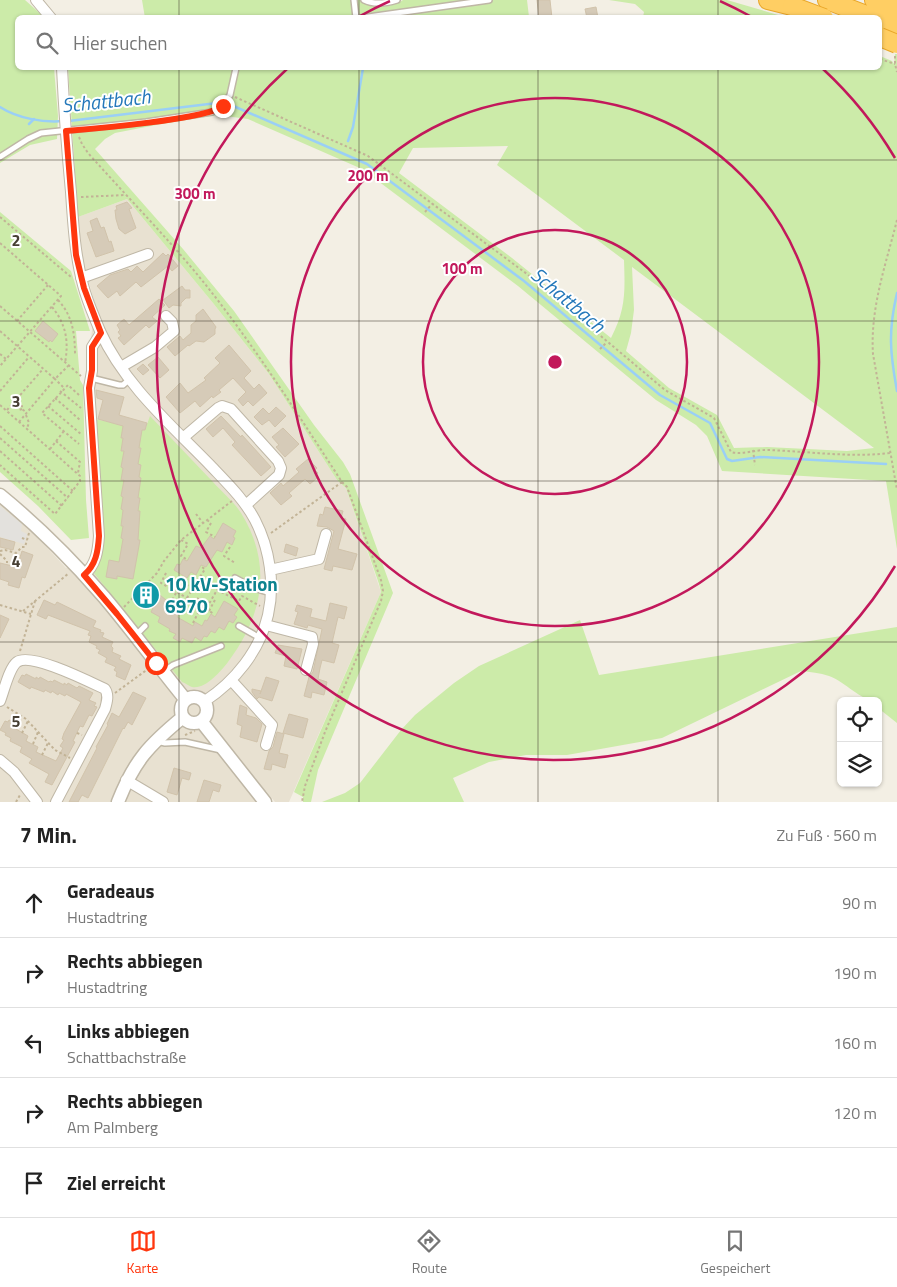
<!DOCTYPE html>
<html lang="de">
<head>
<meta charset="utf-8">
<style>
	body { margin:0; font-family:"Titillium Web",sans-serif; background:#f6f6f6; color:#222 }
	.controls { position:absolute; right:15px; bottom:15px; display:grid; overflow:hidden; border-radius:8px; box-shadow:0 1px 4px #0004 }
	.controls button { width:45px; height:45px; display:grid; place-items:center; padding:0; border:0; border-bottom:1px solid #e0e0e0; background:#fff; color:#222; font:25px sans-serif }
	.stop { position:absolute; width:15px; height:15px; margin:-11px; border:4px solid #ff370f; border-radius:50%; background:#fff }
	.stop.end { background:#ff370f; border-color:#fff; box-shadow:0 1px 5px #0008 }
	.list { margin:0; padding:0; list-style:none }
	h2 { display:flex; justify-content:space-between; align-items:center; height:65px; margin:0; padding:0 20px; font-size:21px }
	h2 small { font-size:16px; font-weight:400; color:#767676 }
	.list li { display:grid; grid-template-columns:32px 1fr auto; gap:15px; align-items:center; box-sizing:border-box; height:70px; padding:0 20px; border-top:1px solid #e0e0e0 }
	.list b { display:block; font-size:19px; white-space:nowrap }
	.list p { margin:0; font-size:16px; white-space:nowrap; color:#767676 }
	.list em { font-size:16px; font-style:normal; color:#767676 }
	.icon { flex:none; width:28px; height:28px; fill:none; stroke:currentColor; stroke-width:2; stroke-linecap:round; stroke-linejoin:round }
	.map { position:relative; flex:none; width:897px; height:802px; overflow:hidden }
	.search { position:absolute; background:#fff; box-shadow:0 1px 4px #0004; left:15px; right:15px; top:15px; height:55px; display:flex; align-items:center; gap:12px; box-sizing:border-box; padding:0 18px; border-radius:8px; color:#767676; font-size:19px }
	.sheet { height:415px; background:#fff }
	nav { display:flex; justify-content:space-around; align-items:center; box-sizing:border-box; height:70px; border-top:1px solid #e0e0e0; background:#fff; font-size:14px; color:#767676 }
	nav a { display:grid; justify-items:center; gap:2px }
	nav .on { color:#ff370f }
	.map>svg:first-child { display:block }
</style>
</head>
<body>
<div class="map">
<svg width="897" height="802" viewBox="0 0 897 802">
	<rect width="100%" height="100%" fill="#f3efe4"/>
	<!-- residential -->
	<path fill="#e8e1d1" d="M127,199L213,303L269,374L337,480L346,488L381,592L289,802H275L266,791L255,802H0V501L18,516L66,568L89,563L94,554L95,535L85,409L87,373L95,304L83,262L78,217Z"/>
	<!-- green -->
	<path fill="#cceba9" fill-rule="evenodd" d="M0,0H25L44,17L18,18V68H54L58,116L57,139L30,145L0,163Z
		M142,0H360C372,9 391,8 403,0H527L529,17L145,18Z
		M609,0H727L785,17H643L644,12L635,4Z
		M895,54H897V549L886,481L722,471L707,436L696,425L656,400L518,286L362,169L248,119L217,115L156,125L115,133L105,139L95,149L183,249L234,311L314,425L343,462L350,474L393,593L318,770L311,802H303V797L294,792L381,592L379,584L346,488L337,480L269,374L213,303L127,199L78,217L68,68H880V56L892,61L894,64ZM508,146L497,165L624,260C625,292 626,309 611,338L512,258L399,173L413,148ZM632,267L874,448L847,451L767,447L734,448L717,415L669,388L626,351L631,333L634,310Z
		M0,212L71,271L90,331H76L80,380L83,385L86,500L89,538L71,540L38,506L0,472Z
		M150,416C171,438 192,460 213,482C222,492 234,502 241,513C273,564 263,616 228,662C221,671 205,690 192,687C189,686 185,683 182,682L93,572L100,556L95,419L145,430Z
		M580,620L599,675L897,627V723L878,708V701C860,701 846,682 829,676C820,673 810,672 801,671L662,738L567,755H526L489,762L453,778L464,802H322L345,793L360,783L401,730L415,715L454,683L479,666Z"/>
	<!-- parking -->
	<path fill="#e3e1dd" d="M0,506L22,524L21,531L27,534L24,544L0,537Z"/>
	<g fill="none" stroke-linecap="round" stroke-linejoin="round">
		<!-- stream -->
		<path stroke="#9acff6" stroke-width="2.5" d="M231,105L367,164L524,281L660,395L710,423L727,459L732,461L760,457L886,464
			M0,107C17,118 43,123 64,121
			M69,121L217,103
			M29,124L34,119
			M348,141L353,127L363,68
			M897,293C888,331 890,353 897,391"/>
	</g>
	<!-- building -->
	<path fill="#d6cbb8" stroke="#d1c3ab" d="M537,0H550L552,18H539Z
		M596,7L598,18H587L585,9Z
		M127,202L132,208L129,209L136,228L125,234L119,229L116,219L115,210H117L116,206Z
		M97,218L101,228L104,227L109,242L111,241L114,251L96,257L87,233L93,231L90,221Z
		M163,253L166,256L168,254L178,266L172,271L168,266L141,287L136,282L120,296L117,291L108,298L97,286L110,275L128,269L131,272L137,266L143,272Z
		M182,286L185,290H190V298H186L181,303V306L173,305L169,308L163,300Z
		M159,299L165,305L152,317L157,321L149,328L146,325L124,345L118,338L121,336L118,332L120,330L117,325L124,319L129,325Z
		M203,309L216,327L215,329V334L204,342L196,341L189,346L188,345L175,356L167,347L180,336L183,340L191,333V325L196,321V315Z
		M43,321L58,334L52,342L50,340L49,342L35,331Z
		M229,345L251,371L244,378L254,389L259,384L267,393L253,406L248,401L243,406L238,400L246,392L233,378L219,390L221,392L213,398L212,396L200,407L195,401L180,413L166,397L180,383L188,393L206,380L204,378L220,363L215,358Z
		M158,357L169,370L160,378L148,365Z
		M143,364L149,370L143,375L137,369Z
		M96,390L124,397L119,415L147,423L145,430H142L139,448H141L138,464L141,465L139,477L141,478L138,498H140L138,511H140L138,540H140L133,579L117,576V579L106,577L109,560L119,562L123,539L121,538L123,526H121L123,510L121,509L123,497L121,496L124,480H121L123,468L121,467L124,451H121L123,438H121L123,426L98,419L103,400L97,398Z
		M276,407L286,416L275,427L269,420L262,425L254,417L263,408L269,414Z
		M221,416L241,437L242,435L271,467L261,476L232,445L235,442L223,428L213,437L206,429Z
		M283,428L299,444L285,457L276,447L279,445L272,437Z
		M308,459L317,468L315,470L318,473L315,475L317,478L310,484L305,479L289,493L292,496L281,505L270,493L281,483L283,486L299,472L296,469Z
		M325,507L343,511L341,518L346,519L338,549L357,554L352,570L333,566L332,571L324,569L334,531L327,527L317,526L320,514L323,515Z
		M223,523L236,531L233,537L235,538L232,545L227,542L222,552L217,550L206,567L201,565L196,575L191,572L187,578L174,570L177,564L180,565L183,559L187,561L196,546L201,548L210,536L214,539Z
		M0,538L15,542L13,550L0,547Z
		M286,544L298,548L296,556L284,552Z
		M22,551L33,555L25,578L22,577L19,588L8,585L9,582L0,579V563L17,567Z
		M155,591L166,600L164,604L180,613L177,617L193,626L195,622L202,626L205,620L207,621L211,614L215,617L224,601L238,609L234,615L237,617L233,623L229,621L224,630L219,627L215,633L211,631L207,637L204,636L201,641L195,637L192,643L182,638L180,642L173,638L176,634L169,631L170,629L158,622L160,617L151,612L153,608L147,604Z
		M44,600L55,605L57,602L96,621L93,627L101,630L100,632L104,633L102,637L113,642L111,646L113,648L112,652L121,656L119,659L131,665L125,680L116,676L117,672L114,670L116,667L105,662L107,658L98,653L100,650L96,648L97,646L89,642L91,636L88,635L90,631L48,615L46,619L37,615Z
		M330,603L347,607L344,619L338,617L332,643L339,645L334,663L322,660L320,668L318,679L327,682L324,695L312,692L311,698L304,696L309,677L313,672L322,629L308,625L307,628L294,624L298,612L295,611L297,605L312,609L310,617L326,621Z
		M0,615L9,619L0,638Z
		M278,645L302,649L297,669L284,666L286,656L275,653Z
		M26,674L36,679V677L39,679L40,677L49,682L50,681L53,682L54,680L64,685V683L67,685L68,683L77,688L79,686L93,693L89,700L96,703L94,706L97,707L92,716L89,715L83,727L80,726L73,741L75,742L52,785L45,782L49,774L29,763L32,759L20,752L22,747L10,741L11,738L5,735L6,733L0,730L5,721L8,722L9,720L19,725L16,729L28,736L26,741L38,747L36,752L56,761L63,748L60,746L64,740L62,739L64,733L81,702L66,694L65,696L59,693L58,695L52,691L51,693L45,690L44,692L31,687L30,689L18,682L22,675L25,676Z
		M266,677L279,681L272,701L259,697L257,699L252,692V689L261,691L260,694Z
		M133,692L146,698L132,725L128,722L124,729L123,728L88,798L82,795L78,802H69L97,748L96,747L108,725L107,724L112,713L119,717Z
		M240,705L247,708L246,715L256,718L262,724L257,742L240,737L242,726L237,724Z
		M289,714L308,719L303,738L283,733Z
		M277,732L284,734L279,753L288,755L285,768L272,764L271,770L264,769L269,751L273,747Z
		M174,768L191,773L189,780L182,778L177,795L167,792Z
		M204,780L221,785L219,792L213,790L209,802H197Z"/>
	<g fill="none" stroke-linecap="round" stroke-linejoin="round">
		<!-- service casing -->
		<g stroke="#bfb7a6" stroke-width="8">
			<path id="service" d="M354,0L356,18
				M364,0C374,5 387,3 397,0
				M361,18L489,0
				M0,157L28,139L41,133L146,122L212,112L223,106L230,95L236,68
				M91,378L119,385H123L130,379
				M235,578L254,588L271,593
				M239,626L260,638
				M135,636L145,626
				M163,672L173,665L221,646
				M157,741L165,743L185,742L221,750"/>
		</g>
		<!-- minor casing -->
		<g stroke="#bfb7a6" stroke-width="12">
			<path id="minor" d="M36,0L51,18
				M62,68C64,109 67,150 71,192C73,223 75,255 83,285C87,301 94,316 100,331C124,384 170,424 210,465C226,482 244,499 255,520C270,549 275,584 268,615C260,651 234,682 205,701
				M81,278L148,254
				M121,367L155,347L174,331L172,322L166,316
				M184,437L218,408L222,406L231,409L278,461L281,468L279,475L246,505
				M270,570L319,559L326,534
				M84,575C96,565 98,551 99,536L89,388L92,371V347L101,333
				M266,625L312,637L313,644L306,670
				M231,680L272,725L266,745
				M0,701C4,691 9,668 17,662C31,652 90,682 105,689C109,695 107,702 105,709L56,802
				M0,760L14,772L37,802
				M126,780L163,802"/>
		</g>
		<!-- tertiary casing -->
		<g stroke="#bfb7a6" stroke-width="15">
			<path id="tertiary" d="M0,495C38,526 72,560 104,597C132,630 158,666 185,699
				M181 710a13 13 0 1 1 26 0a13 13 0 1 1-26 0Z
				M201,721L265,802
				M118,802C134,761 149,745 183,717"/>
		</g>
		<!-- motorway casing -->
		<g stroke="#e9a628" stroke-width="20">
			<path id="motorway" d="M768,0L792,6
				M827,0L874,18
				M874,0L897,8
				M880,19L897,26"/>
		</g>
		<!-- path -->
		<path stroke="#c2b396" stroke-width="2" stroke-dasharray="2.5 2.5" stroke-linecap="butt" d="M895,56V64L897,72
			M880,59L895,64
			M235,97L368,156L527,274L665,390L714,418L731,452C742,455 754,450 766,450C807,451 849,458 890,453
			M79,137L82,144L88,153C128,198 171,241 209,289C257,350 299,416 342,482L347,487L381,580L383,591L381,601L325,732L305,786L302,802
			M81,197L126,195
			M425,212L432,204
			M0,217L71,277
			M897,220C886,264 870,308 873,354L897,490
			M0,243L61,296L0,366
			M58,300C73,316 75,335 75,356
			M0,306L81,376
			M52,307C66,324 69,341 65,363
			M17,321L48,285
			M0,331L55,379L68,366
			M600,349L607,342
			M0,354L6,359
			M0,391L29,357
			M60,391L81,408
			M79,395L68,385L42,413L79,444
			M55,398L80,420
			M0,405L80,476V481L55,514L0,465
			M48,406L82,435
			M22,409L19,410L18,406H22V409L26,412
			M7,410L43,369
			M26,415L29,423L27,428
			M19,422L55,379L64,388
			M0,426L73,491
			M0,438L68,498
			M56,441L80,462L78,473
			M50,449L64,431
			M753,450L755,465
			M0,451L62,506
			M196,514L203,523
			M207,520L211,523L206,532L215,537
			M271,533L342,482
			M22,538L27,540
			M181,540L188,544L181,556L188,560
			M230,547L224,556L235,563
			M0,551L5,550L16,553L22,547H25L29,533
			M0,554L7,561V563
			M166,573L161,583L206,609L217,590L239,601L242,596L260,606
			M196,582L204,587
			M187,598L205,569L200,566
			M197,598L209,605
			M170,604L182,582L192,588
			M0,605L31,614
			M124,607L157,573L164,561L181,540L232,501
			M206,609L214,614
			M23,611L69,573
			M209,611L216,598
			M193,623L201,607
			M20,651L35,601
			M115,693L148,669
			M7,707L26,719L55,750L70,758
			M14,722L18,713
			M22,733L28,721
			M77,733L82,735
			M185,735L195,731
			M33,744L38,732
			M42,755L48,743
			M16,802L20,795"/>
		<!-- service -->
		<use href="#service" stroke="#fff" stroke-width="5"/>
		<!-- minor -->
		<use href="#minor" stroke="#fff" stroke-width="10"/>
		<!-- tertiary -->
		<use href="#tertiary" stroke="#fff" stroke-width="12"/>
		<!-- motorway -->
		<use href="#motorway" stroke="#ffce63" stroke-width="18"/>
		<!-- motorway-bridge casing -->
		<g stroke="#e9a628" stroke-width="20" stroke-linecap="butt">
			<path id="motorway-bridge" d="M792,6L824,18
				M880,37L897,44"/>
		</g>
		<!-- motorway-bridge -->
		<use href="#motorway-bridge" stroke="#ffce63" stroke-width="18"/>
	</g>
	<g fill="none" stroke-linecap="round" stroke-linejoin="round">
		<!-- route -->
		<path stroke="#ff370f" stroke-width="6" d="M156,663L117,614L84,575C96,565 98,551 99,536L89,388L92,370V347L101,333L84,288L76,255L66,131C91,129 209,119 223,106"/>
	</g>
	<!-- grid -->
	<path fill="none" stroke="#463f33" stroke-width="1" stroke-opacity="0.55" d="M179,0V18M359,0V18M538,0V18M718,0V18M179,68V802M359,68V802M538,68V802M718,68V802M0,160H897M0,321H897M0,481H897M0,642H897"/>
	<!-- distance rings -->
	<g fill="none" stroke="#c2185b" stroke-width="2.5">
		<circle cx="555" cy="362" r="132"/>
		<circle cx="555" cy="362" r="264"/>
		<path d="M895 566A397 397 0 1 1 287 69M360 16A397 397 0 0 1 390 1M720 1A397 397 0 0 1 750 16M823 69A397 397 0 0 1 895 158"/>
	</g>
	<!-- icons -->
	<defs>
		<g id="building-disc" transform="scale(1.4375)"><circle r="9.5" fill="#0f9aa8" stroke="#fff"/><path d="M-4-6H4V6H1V3H-1V6H-4ZM-2.5-4.3h1.7v1.8h-1.7ZM.8-4.3h1.7v1.8H.8ZM-2.5-1h1.7V.8h-1.7ZM.8-1h1.7V.8H.8Z" fill="#fff"/></g>
	</defs>
	<g fill-rule="evenodd">
		<use href="#building-disc" x="146" y="595"/>
	</g>
	<g text-anchor="middle" stroke-width="4" stroke-linejoin="round" paint-order="stroke">
		<!-- culture labels -->
		<g font-size="19" font-weight="bold" fill="#0d838f" stroke="#fff" text-anchor="start">
			<text x="165" y="591">10 kV-Station<tspan x="165" dy="22">6970</tspan></text>
		</g>
		<!-- water labels -->
		<g font-size="20" font-style="italic" fill="#2478ba" stroke="#fff">
			<text transform="translate(106 101) rotate(-6)" y="7">Schattbach</text>
			<text transform="translate(568 300) rotate(40)" y="7">Schattbach</text>
		</g>
	</g>
	<g font-size="16" text-anchor="middle" font-weight="bold" fill="#463f33" stroke="#fff" stroke-width="4" stroke-linejoin="round" paint-order="stroke">
		<text x="16" y="246">2</text>
		<text x="16" y="407">3</text>
		<text x="16" y="567">4</text>
		<text x="16" y="727">5</text>
	</g>
	<circle cx="555" cy="362" r="8" fill="#c2185b" stroke="#fff" stroke-width="2.5"/>
	<g font-size="15" text-anchor="middle" font-weight="bold" fill="#c2185b" stroke="#fff" stroke-width="4" stroke-linejoin="round" paint-order="stroke">
		<text x="368" y="181">200 m</text>
		<text x="195" y="199">300 m</text>
		<text x="462" y="274">100 m</text>
	</g>
</svg>
<div class="controls">
<button><svg class="icon" aria-label="locate" viewBox="0 0 24 24"><circle cx="12" cy="12" r="6"/><path d="M12 2v4M12 18v4M2 12h4M18 12h4"/></svg></button>
<button><svg class="icon" aria-label="layers" viewBox="0 0 24 24"><path d="M12 4l9 5-9 5-9-5zM3 14l9 5 9-5"/></svg></button>
</div>
<div class="stop" style="left:156px;top:663px"></div>
<div class="stop end" style="left:223px;top:106px"></div>
<div class="search"><svg class="icon" aria-label="search" viewBox="0 0 24 24"><circle cx="10" cy="10" r="6"/><path d="M15 15l6 6"/></svg>Hier suchen</div>
</div>
<section class="sheet">
<h2>7 Min.<small>Zu Fuß · 560 m</small></h2>
<ul class="list">
<li><svg class="icon" aria-label="ahead" viewBox="0 0 24 24"><path d="M12 20V5M6 11l6-6 6 6"/></svg><div><b>Geradeaus</b><p>Hustadtring</p></div><em>90 m</em></li>
<li><svg class="icon" aria-label="right" viewBox="0 0 24 24"><path d="M7 20v-9h11M14 6l5 5-5 5"/></svg><div><b>Rechts abbiegen</b><p>Hustadtring</p></div><em>190 m</em></li>
<li><svg class="icon" aria-label="left" viewBox="0 0 24 24"><path d="M17 20v-9H6M10 6l-5 5 5 5"/></svg><div><b>Links abbiegen</b><p>Schattbachstraße</p></div><em>160 m</em></li>
<li><svg class="icon" aria-label="right" viewBox="0 0 24 24"><path d="M7 20v-9h11M14 6l5 5-5 5"/></svg><div><b>Rechts abbiegen</b><p>Am Palmberg</p></div><em>120 m</em></li>
<li><svg class="icon" aria-label="arrive" viewBox="0 0 24 24"><path d="M6 21V4h12l-3 4 3 4H6"/></svg><div><b>Ziel erreicht</b></div></li>
</ul>
</section>
<nav>
<a class="on"><svg class="icon" aria-label="map" viewBox="0 0 24 24"><path d="M3 6l6-2 6 2 6-2v14l-6 2-6-2-6 2zM9 4v14M15 6v14"/></svg>Karte</a>
<a><svg class="icon" aria-label="directions" viewBox="0 0 24 24"><path d="M12 3l9 9-9 9-9-9zM9 14v-3h6M13 9l2 2-2 2"/></svg>Route</a>
<a><svg class="icon" aria-label="saved" viewBox="0 0 24 24"><path d="M7 4h10v16l-5-4-5 4z"/></svg>Gespeichert</a>
</nav>
</body>
</html>
